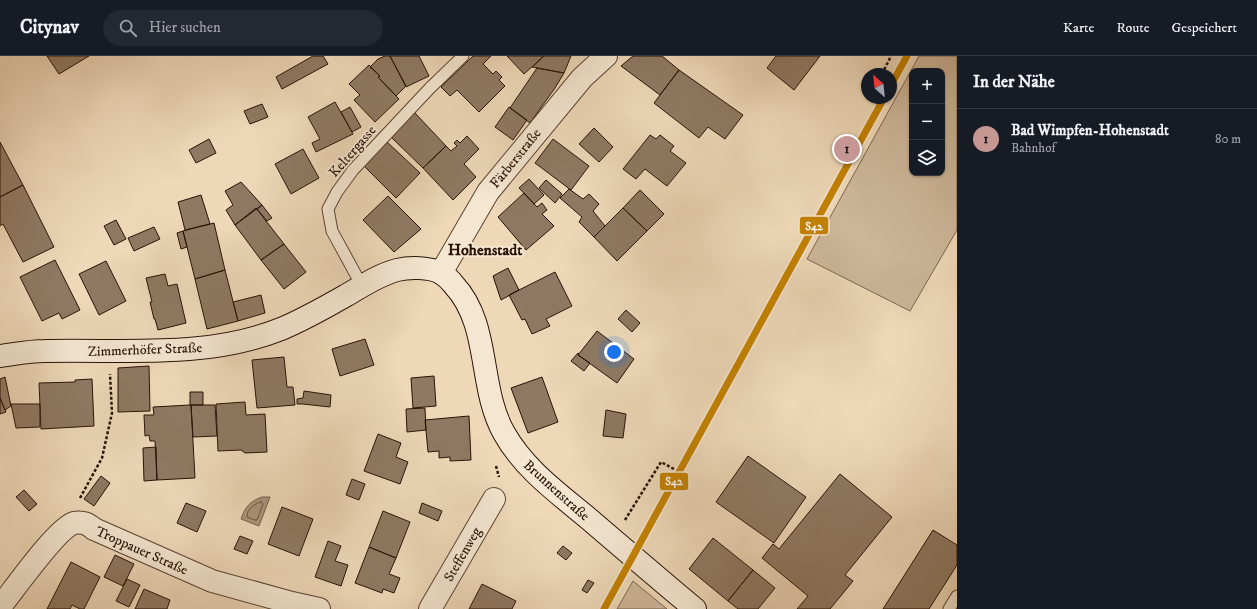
<!DOCTYPE html>
<html lang="de">
<head>
<meta charset="utf-8">
<style>
	body { margin:0; font-family:"IM FELL DW Pica",serif; background:#242831; color:#f1f3f6 }
	.controls { position:absolute; right:12px; top:12px; display:grid; overflow:hidden; border-radius:8px; box-shadow:0 1px 3px #0004 }
	.controls button { width:36px; height:36px; display:grid; place-items:center; padding:0; border:0; border-bottom:1px solid #363941; background:#171b24; color:#f1f3f6; font:20px sans-serif }
	.compass { position:absolute; left:861px; top:12px; width:36px; height:36px; border-radius:50%; background:#171b24; box-shadow:0 1px 3px #0004; rotate:333deg }
	.you { position:absolute; left:614px; top:296px; width:14px; height:14px; margin:-10px; border:3px solid #fff; border-radius:50%; background:#1a73e8; box-shadow:0 0 0 6px #1a73e833 }
	.badge { display:grid; place-items:center; width:26px; height:26px; border-radius:50%; background:#c59692; color:#111; font-size:13px; font-weight:700 }
	.pin { position:absolute; translate:-50% -50%; border:2px solid #fff; box-shadow:0 1px 4px #0006 }
	.list { margin:0; padding:0; list-style:none }
	h2 { display:flex; justify-content:space-between; align-items:center; height:52px; margin:0; padding:0 16px; font-size:17px }
	h2 small { font-size:13px; font-weight:400; color:#9ea1a6 }
	.list li { display:grid; grid-template-columns:26px 1fr auto; gap:12px; align-items:center; box-sizing:border-box; height:60px; padding:0 16px; border-top:1px solid #363941 }
	.list b { display:block; font-size:15px; white-space:nowrap }
	.list p { margin:0; font-size:13px; white-space:nowrap; color:#9ea1a6 }
	.list em { font-size:13px; font-style:normal; color:#9ea1a6 }
	.icon { flex:none; width:22px; height:22px; fill:none; stroke:currentColor; stroke-width:2; stroke-linecap:round; stroke-linejoin:round }
	.map { position:relative; flex:none; width:957px; height:553px; overflow:hidden }
	header { display:flex; align-items:center; gap:24px; box-sizing:border-box; height:56px; padding:0 20px; background:#171b24; border-bottom:1px solid #363941 }
	header strong { font-size:19px }
	nav { display:flex; gap:22px; margin-inline-start:auto; font-size:14px }
	.search { width:280px; height:36px; background:#242831; display:flex; align-items:center; gap:10px; box-sizing:border-box; padding:0 14px; border-radius:22px; color:#9ea1a6; font-size:15px }
	main { display:flex }
	aside { flex:1; background:#171b24 }
	.map>svg:first-child { display:block }
</style>
</head>
<body>
<header>
<strong>Citynav</strong>
<div class="search"><svg class="icon" aria-label="search" viewBox="0 0 24 24"><circle cx="10" cy="10" r="6"/><path d="M15 15l6 6"/></svg>Hier suchen</div>
<nav><a>Karte</a><a>Route</a><a>Gespeichert</a></nav>
</header>
<main>
<div class="map">
<svg width="957" height="553" viewBox="0 0 957 553">
	<rect width="100%" height="100%" fill="#eed8b8"/>
	<filter id="stains"><feTurbulence type="fractalNoise" baseFrequency=".005" numOctaves="4"/><feColorMatrix values="0 0 0 0 .2 0 0 0 0 .09 0 0 0 0 .02 0 0 0 .5 -.17"/></filter>
	<radialGradient id="worn" r=".72"><stop offset=".6" stop-color="#630" stop-opacity="0"/><stop offset="1" stop-color="#630" stop-opacity=".3"/></radialGradient>
	<!-- green -->
	<path fill="#cdb79a" stroke="#7b6550" fill-rule="evenodd" d="M919,0H957V174L910,255L807,203ZM912,15H942V117H912Z
		M633,525L667,553H617Z"/>
	<!-- water -->
	<path fill="#ab957b" stroke="#77614c" d="M262,441H270L259,470L241,463C245,451 250,445 262,441Z"/>
	<g fill="none" stroke-linecap="round" stroke-linejoin="round">
		<!-- shore -->
		<path stroke="#6a5440" stroke-width="1" d="M261,446L263,448L257,464H255L247,461C247,453 254,448 261,446Z"/>
	</g>
	<!-- building -->
	<path fill="#8f7963" stroke="#291306" d="M47,0H89L59,18Z
		M313,0H323L328,8L282,33L276,21Z
		M385,0H390L406,30L396,40L378,21L380,20L370,11L378,3Z
		M390,0H419L429,20L406,31Z
		M473,0H491L483,8L493,18L496,15L502,21L499,24L505,30L479,56L457,34L450,40L441,31Z
		M507,0H544L524,18Z
		M544,0H571L564,17L532,11Z
		M633,0H662L679,14L660,39L621,10Z
		M776,0H820L794,34L767,12Z
		M369,9L380,20L378,21L399,43L375,66L354,44L360,39L349,28Z
		M537,12L564,17L555,32L530,67L510,52Z
		M679,14L743,59L725,83L708,71L699,82L654,47Z
		M335,46L353,78L316,96L312,87L320,83L308,61Z
		M262,48L268,61L250,68L244,55Z
		M350,51L361,71L352,76L341,56Z
		M509,51L527,64L513,84L495,71Z
		M415,57L446,90L423,112L391,81Z
		M594,72L613,91L599,106L579,88Z
		M650,79L656,83L660,79L674,90L670,95L686,107L667,130L645,113L636,123L623,113Z
		M467,80L479,93L464,108L476,121L453,144L423,112L446,90L451,95L457,90L454,87L457,84L460,87Z
		M209,83L216,97L196,107L189,94Z
		M553,83L589,110L571,134L535,107Z
		M386,85L420,117L396,142L363,109Z
		M0,86L23,129L0,141Z
		M303,93L319,122L291,138L275,108Z
		M529,123L544,139L534,148L519,132Z
		M546,124L562,138L555,147L539,132Z
		M241,126L262,149L235,169L226,154L233,149L225,135Z
		M23,129L54,191L23,206L3,168L0,170V141Z
		M569,133L583,143L589,138L599,148L593,155L605,170L594,181L579,166L582,161L560,142Z
		M640,134L664,158L647,175L623,152Z
		M524,137L537,151L542,147L547,154L542,158L554,170L526,194L498,161Z
		M201,139L210,168L185,174L178,146Z
		M388,140L421,173L394,196L363,164Z
		M262,149L272,162L267,165L257,153Z
		M256,152L284,188L261,204L235,169Z
		M623,152L647,175L617,205L594,181Z
		M116,164L126,183L114,189L104,170Z
		M214,167L225,214L195,223L183,175Z
		M154,171L160,183L134,195L128,182Z
		M183,175L187,191L181,193L177,177Z
		M284,188L306,216L284,233L261,204Z
		M55,204L80,254L62,263L59,257L42,265L20,221Z
		M106,205L126,245L99,259L79,218Z
		M508,212L519,234L501,244L493,220Z
		M225,214L238,265L207,273L195,223Z
		M555,216L572,250L546,263L550,270L532,278L525,263L522,264L509,239Z
		M165,218L168,230L177,228L186,267L158,274L155,263H154L150,246H152L146,222Z
		M261,239L265,257L238,265L233,246Z
		M626,254L640,267L632,276L618,263Z
		M597,275L634,303L617,327L578,299Z
		M365,283L374,309L340,320L332,293Z
		M578,297L579,298L578,299L590,307L584,315L571,305Z
		M284,301L287,331H293L295,349L257,352L252,304Z
		M149,310L150,355L118,356V312Z
		M434,320L436,350L413,352L411,322Z
		M5,321L11,350L5,354L0,342V323Z
		M542,321L558,366L528,377L511,332Z
		M92,323L94,370L41,373L39,327L75,326V324Z
		M304,335L331,339L330,351L303,348H297V343L303,342Z
		M190,336H203V349H190Z
		M0,342L6,356L0,358Z
		M245,346L246,359L265,358L267,396L245,397L241,394L218,395L216,348Z
		M11,348H40V371L16,372Z
		M190,349H191L195,422L157,424L155,385H150L149,379L145,380L144,359H154L153,351Z
		M191,349H215L217,380L193,381Z
		M425,352L426,374L407,376L406,353Z
		M606,354L626,358L623,382L603,380Z
		M469,360L471,404L450,405V401L439,402V395L428,396L425,364Z
		M378,378L401,387L396,401L408,406L400,428L364,415Z
		M156,391L157,424L144,425L143,392Z
		M748,400L806,441L774,487L716,446Z
		M840,418L892,461L845,519L853,525L830,553H797L808,540L762,502L773,488L779,493Z
		M101,420L110,427L94,450L84,443Z
		M352,423L365,428L359,444L346,439Z
		M24,434L37,448L29,455L16,441Z
		M186,447L206,455L197,476L177,467Z
		M422,447L442,455L438,465L419,457Z
		M282,451L313,463L299,500L268,488Z
		M383,455L410,466L396,502L369,491Z
		M933,474L957,489V509L929,553H883Z
		M240,480L253,485L247,498L234,493Z
		M713,482L753,514L728,545L689,513Z
		M328,485L341,490L335,505L348,509L341,530L315,521Z
		M563,490L572,497L566,504L557,497Z
		M369,491L396,502L389,518L400,522L394,537L383,533L382,537L355,527Z
		M115,499L134,508L123,530L104,521Z
		M71,506L100,521L84,553H80L72,549L70,553H47Z
		M753,514L775,532L758,553H738L728,545Z
		M127,523L140,529L129,551L116,545Z
		M588,524L594,527L587,537L582,534Z
		M482,528L516,545L512,553H469Z
		M144,533L170,544L167,553H135Z"/>
	<g fill="none" stroke-linecap="round" stroke-linejoin="round">
		<!-- lane casing -->
		<g stroke="#5a4432" stroke-width="13">
			<path id="lane" d="M362,230L332,175L328,153L337,136L353,114L430,32L463,0
				M949,553L957,540"/>
		</g>
		<!-- street casing -->
		<g stroke="#5a4432" stroke-width="24">
			<path id="street" d="M441,217L488,136L582,22L606,0
				M0,551C13,535 57,472 74,467C83,465 88,468 94,473L212,525L292,547L319,553
				M430,553L494,443"/>
		</g>
		<!-- secondary casing -->
		<g stroke="#291306" stroke-width="24">
			<path id="secondary" d="M0,300C15,298 30,295 45,295C123,293 206,303 281,273C303,264 324,252 345,240C361,231 378,219 397,214C409,211 430,211 441,217C446,220 451,225 454,229C491,269 478,331 504,377C524,413 558,437 589,463C624,493 659,523 695,553"/>
		</g>
		<!-- path -->
		<path stroke="#291306" stroke-width="2.5" stroke-dasharray="3 2" stroke-linecap="butt" d="M882,18L891,0
			M496,410L499,421
			M80,442L102,402L112,357L110,318
			M625,464L661,406L674,413"/>
		<!-- lane -->
		<use href="#lane" stroke="#f4e6d1" stroke-width="11"/>
		<!-- street -->
		<use href="#street" stroke="#f4e6d1" stroke-width="22"/>
		<!-- secondary -->
		<use href="#secondary" stroke="#f4e6d1" stroke-width="22"/>
		<!-- rail-1 casing -->
		<g stroke="#f4e6d1" stroke-width="10">
			<path id="rail-1" d="M891,29L907,0
				M604,553L884,42"/>
		</g>
		<!-- rail-1 -->
		<use href="#rail-1" stroke="#c48102" stroke-width="7"/>
	</g>
	<g text-anchor="middle" stroke-width="4" stroke-linejoin="round" paint-order="stroke">
		<!-- street labels -->
		<g font-size="14" fill="#291306" stroke="#f4e6d1">
			<text transform="translate(352 95) rotate(-49)" y="5">Keltergasse</text>
			<text transform="translate(515 102) rotate(-51)" y="5">Färberstraße</text>
			<text transform="translate(145 293) rotate(-2)" y="5">Zimmerhöfer Straße</text>
			<text transform="translate(557 434) rotate(42)" y="5">Brunnenstraße</text>
			<text transform="translate(142 494) rotate(24)" y="5">Troppauer Straße</text>
			<text transform="translate(462 498) rotate(-60)" y="5">Steffenweg</text>
		</g>
		<!-- quarter labels -->
		<g font-size="16" font-weight="bold" fill="#291306" stroke="#f4e6d1">
			<text x="485" y="199">Hohenstadt</text>
		</g>
	</g>
	<g stroke="#f4e6d1" stroke-width="1.5">
		<rect x="799" y="160" width="30" height="19" rx="4" fill="#c48102"/>
		<rect x="659" y="416" width="30" height="19" rx="4" fill="#c48102"/>
	</g>
	<g font-size="11" text-anchor="middle" font-weight="bold" fill="#fff">
		<text x="814" y="174">S42</text>
		<text x="674" y="429">S42</text>
	</g>
	<rect width="100%" height="100%" filter="url(#stains)"/>
	<rect width="100%" height="100%" fill="url(#worn)"/>
</svg>
<div class="controls">
<button>+</button>
<button>−</button>
<button><svg class="icon" aria-label="layers" viewBox="0 0 24 24"><path d="M12 4l9 5-9 5-9-5zM3 14l9 5 9-5"/></svg></button>
</div>
<svg class="compass" viewBox="-18 -18 36 36"><path d="M0-13l5 13h-10z" fill="#e53935"/><path d="M0 13l5-13h-10z" fill="#9ea1a6"/></svg>
<div class="you"></div>
<div class="pin badge" style="left:847px;top:93px">1</div>
</div>
<aside>
<h2>In der Nähe<small></small></h2>
<ul class="list">
<li><span class="badge">1</span><div><b>Bad Wimpfen-Hohenstadt</b><p>Bahnhof</p></div><em>80 m</em></li>
</ul>
</aside>
</main>
</body>
</html>
